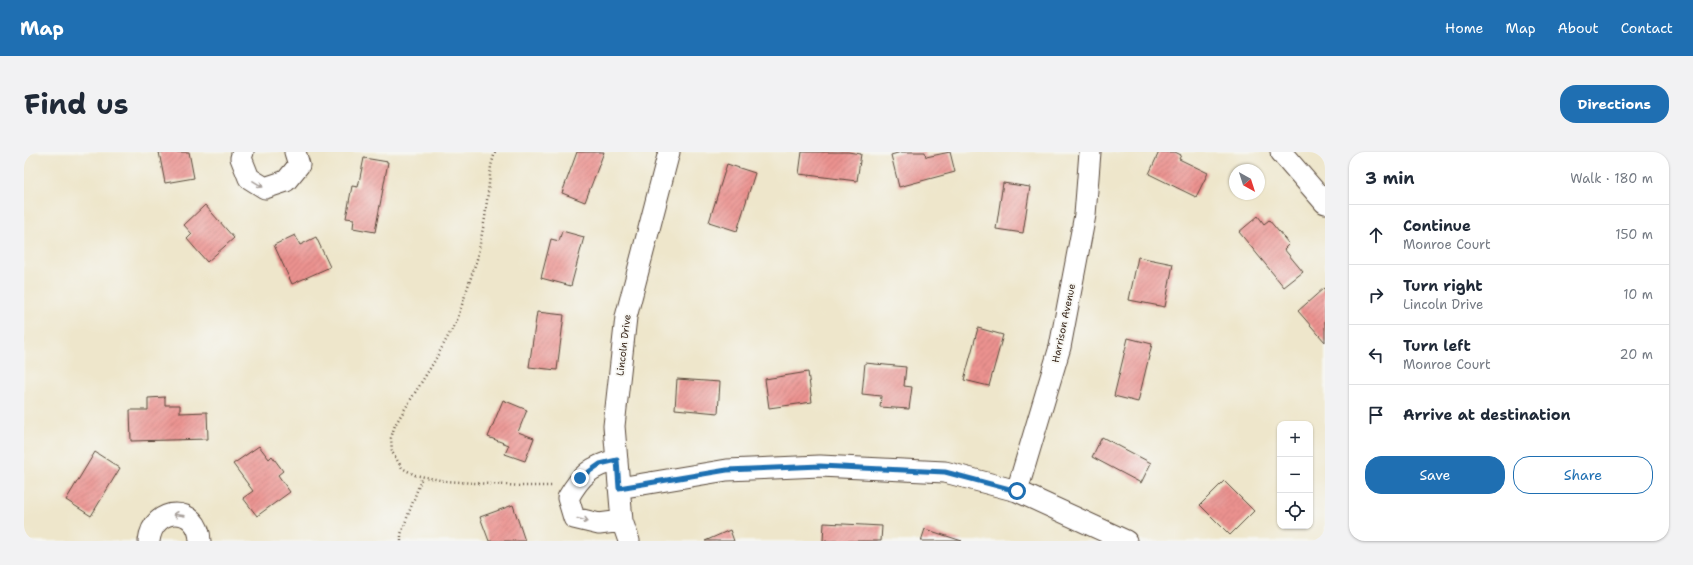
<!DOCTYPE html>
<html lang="en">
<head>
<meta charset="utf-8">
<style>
	body { margin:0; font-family:"Shantell Sans",sans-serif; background:#f2f2f3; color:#1f2937 }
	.controls { position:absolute; right:12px; bottom:12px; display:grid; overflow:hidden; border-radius:8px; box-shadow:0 1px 3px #0004 }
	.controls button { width:36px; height:36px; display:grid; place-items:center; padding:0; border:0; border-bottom:1px solid #e0e1e3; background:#fff; color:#1f2937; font:20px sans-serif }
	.compass { position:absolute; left:1205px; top:12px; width:36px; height:36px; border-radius:50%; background:#fff; box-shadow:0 1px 3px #0004; rotate:141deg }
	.stop { position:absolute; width:12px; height:12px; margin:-9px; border:3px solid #1f6fb2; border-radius:50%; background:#fff }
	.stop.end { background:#1f6fb2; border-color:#fff; box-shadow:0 1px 4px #0008 }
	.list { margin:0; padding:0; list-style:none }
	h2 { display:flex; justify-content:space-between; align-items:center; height:52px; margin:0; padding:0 16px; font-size:17px }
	h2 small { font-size:13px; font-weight:400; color:#747a83 }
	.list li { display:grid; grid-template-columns:26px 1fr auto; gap:12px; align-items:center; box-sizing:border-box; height:60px; padding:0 16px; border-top:1px solid #e0e1e3 }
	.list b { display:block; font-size:15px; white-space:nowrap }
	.list p { margin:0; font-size:13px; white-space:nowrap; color:#747a83 }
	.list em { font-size:13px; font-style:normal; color:#747a83 }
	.actions { display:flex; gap:8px; padding:12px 16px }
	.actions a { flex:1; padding:9px 0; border:1px solid #1f6fb2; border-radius:16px; text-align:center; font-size:14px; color:#1f6fb2 }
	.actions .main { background:#1f6fb2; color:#fff }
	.icon { flex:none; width:22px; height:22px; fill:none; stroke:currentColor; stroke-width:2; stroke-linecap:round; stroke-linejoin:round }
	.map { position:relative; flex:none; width:1301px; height:389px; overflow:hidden; border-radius:16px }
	header { display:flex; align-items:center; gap:24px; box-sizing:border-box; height:56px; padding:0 20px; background:#1f6fb2; color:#fff }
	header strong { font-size:19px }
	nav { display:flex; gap:22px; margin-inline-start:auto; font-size:14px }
	.intro { display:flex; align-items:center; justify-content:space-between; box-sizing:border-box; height:96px; padding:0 24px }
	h1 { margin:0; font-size:28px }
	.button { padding:10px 18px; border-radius:16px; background:#1f6fb2; color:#fff; font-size:14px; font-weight:700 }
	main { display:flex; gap:24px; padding:0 24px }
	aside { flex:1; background:#fff; border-radius:16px; box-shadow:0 1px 3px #0004 }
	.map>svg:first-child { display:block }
</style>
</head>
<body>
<header>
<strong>Map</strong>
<nav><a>Home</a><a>Map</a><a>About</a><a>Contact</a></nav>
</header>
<div class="intro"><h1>Find us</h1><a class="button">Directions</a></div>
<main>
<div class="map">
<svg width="1301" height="389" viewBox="0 0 1301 389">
	<defs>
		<pattern id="building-hatch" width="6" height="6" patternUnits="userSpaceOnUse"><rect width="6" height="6" fill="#eb928f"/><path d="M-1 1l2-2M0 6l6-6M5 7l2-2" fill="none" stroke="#c07774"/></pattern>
	</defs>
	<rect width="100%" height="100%" fill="#f6f6f2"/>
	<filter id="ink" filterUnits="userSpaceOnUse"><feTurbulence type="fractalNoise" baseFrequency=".025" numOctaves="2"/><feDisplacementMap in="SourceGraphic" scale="8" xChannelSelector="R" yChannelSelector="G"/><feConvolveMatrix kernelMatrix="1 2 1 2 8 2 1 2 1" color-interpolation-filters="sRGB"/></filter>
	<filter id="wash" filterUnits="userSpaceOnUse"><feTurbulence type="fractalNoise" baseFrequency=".012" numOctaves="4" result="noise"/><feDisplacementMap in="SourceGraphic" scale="16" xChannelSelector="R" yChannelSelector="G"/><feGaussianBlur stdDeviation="0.9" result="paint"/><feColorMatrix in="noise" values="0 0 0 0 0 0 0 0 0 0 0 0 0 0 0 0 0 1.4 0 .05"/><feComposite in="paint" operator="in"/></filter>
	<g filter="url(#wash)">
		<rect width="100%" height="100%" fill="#eee6cb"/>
		<g id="blocks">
			<!-- building -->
			<path fill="url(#building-hatch)" d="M135,0H165L170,26L141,31Z
				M553,0H580L561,50L538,41Z
				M778,0H824L837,2L833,29L775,22Z
				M877,0H901L902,5L926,0L931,20L875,35L867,3Z
				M1135,0H1151L1157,3L1155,7L1184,21L1172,45L1125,22Z
				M340,6L364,10L351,80L329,76L330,67L322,66L328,34L334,35Z
				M703,12L731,21L713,79L685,70Z
				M979,31L1006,35L999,81L972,77Z
				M181,53L210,86L183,110L163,87L168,82L160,73Z
				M1234,64L1240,72L1245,68L1265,92L1260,97L1279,120L1260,135L1215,80Z
				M538,79L560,85L547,134L517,126L527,87L535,89Z
				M271,83L276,93L292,85L306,115L268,132L250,93Z
				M1114,105L1149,112L1141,155L1105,148Z
				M1300,136L1301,137V190L1274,159Z
				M513,160L540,163L533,218L505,215Z
				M954,176L979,183L965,234L940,228Z
				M1104,186L1128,192L1114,250L1090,244Z
				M841,211L882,215L880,234L888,235L885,257L856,255L857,244L838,242Z
				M784,220L788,250L745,256L741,227Z
				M653,227L696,230L694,261L651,257Z
				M141,245V253H156V261L183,260L184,287L107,289L106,258H124V246Z
				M479,248L503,258L494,280L510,286L501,309L481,302L485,293L464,285Z
				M1078,285L1127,311L1117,331L1068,305Z
				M235,294L245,307L248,304L259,319L254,323L266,340L233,364L219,346L229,339L209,312Z
				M71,300L96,316L67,364L42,348Z
				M1200,329L1230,359L1206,383L1176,353Z
				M489,353L501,389H465L456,365Z
				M800,371L858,374L857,389H799Z
				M901,377L938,389H897Z
				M706,378L710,389H681Z"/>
		</g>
	</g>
	<g filter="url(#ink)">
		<use href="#blocks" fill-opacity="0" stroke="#564638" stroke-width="1"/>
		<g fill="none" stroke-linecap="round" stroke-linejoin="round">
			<!-- street casing -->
			<g stroke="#564638" stroke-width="23">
				<path id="street" d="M219,0L217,6L225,26L241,36L262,29L275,13L271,0
					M1257,0L1301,51
					M593,308C567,314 557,323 544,346L550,366L575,372L598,369
					M595,336L703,318L796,314L921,320L993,339L1102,389
					M993,339L1036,195L1061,63L1066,0
					M125,389C129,353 175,353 176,389
					M605,389L598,369L590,274L602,165L645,0"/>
			</g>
			<!-- path -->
			<path stroke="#564638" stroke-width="2.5" stroke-dasharray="1 3" stroke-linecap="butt" d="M471,0L467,14L461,66L453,107L433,168L410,210L371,273L367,286L368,300L378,316L391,323L421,329L497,334H528
				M377,389V382L398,325"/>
			<!-- street -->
			<use href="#street" stroke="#fff" stroke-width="21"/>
		</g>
		<!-- one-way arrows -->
		<defs><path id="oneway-shaft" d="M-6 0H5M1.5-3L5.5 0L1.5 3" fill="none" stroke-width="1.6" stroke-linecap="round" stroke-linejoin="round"/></defs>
		<g stroke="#a79f9a">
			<use href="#oneway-shaft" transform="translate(234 32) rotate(32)"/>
			<use href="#oneway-shaft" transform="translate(155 363) rotate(-172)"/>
			<use href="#oneway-shaft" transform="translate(559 368) rotate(15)"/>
		</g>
	</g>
	<g fill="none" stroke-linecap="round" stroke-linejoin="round" filter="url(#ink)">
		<!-- route -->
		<path stroke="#1f6fb2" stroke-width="5" d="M556,326L576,312L593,308L595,336L703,318L796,314L921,320L993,339"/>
	</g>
	<g text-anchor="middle" stroke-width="3.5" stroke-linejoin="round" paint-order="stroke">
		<!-- street labels -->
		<g font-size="10" fill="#3b2a1e" stroke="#f6f6f2">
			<text transform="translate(1039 171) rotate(-78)" y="4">Harrison Avenue</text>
			<text transform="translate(599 193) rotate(-83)" y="4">Lincoln Drive</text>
		</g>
	</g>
</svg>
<div class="controls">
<button>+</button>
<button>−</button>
<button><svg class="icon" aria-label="locate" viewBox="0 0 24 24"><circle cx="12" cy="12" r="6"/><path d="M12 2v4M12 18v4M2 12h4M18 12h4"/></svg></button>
</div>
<svg class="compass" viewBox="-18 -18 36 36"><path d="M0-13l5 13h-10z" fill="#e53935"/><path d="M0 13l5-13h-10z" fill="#747a83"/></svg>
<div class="stop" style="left:993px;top:339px"></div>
<div class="stop end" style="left:556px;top:326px"></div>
</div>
<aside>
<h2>3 min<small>Walk · 180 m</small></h2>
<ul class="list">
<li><svg class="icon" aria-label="ahead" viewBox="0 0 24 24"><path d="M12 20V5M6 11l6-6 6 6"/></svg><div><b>Continue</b><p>Monroe Court</p></div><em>150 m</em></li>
<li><svg class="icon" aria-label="right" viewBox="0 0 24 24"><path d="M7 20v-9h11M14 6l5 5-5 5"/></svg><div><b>Turn right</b><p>Lincoln Drive</p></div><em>10 m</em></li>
<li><svg class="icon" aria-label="left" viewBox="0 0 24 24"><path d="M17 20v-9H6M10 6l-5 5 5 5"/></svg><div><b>Turn left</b><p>Monroe Court</p></div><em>20 m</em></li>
<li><svg class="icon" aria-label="arrive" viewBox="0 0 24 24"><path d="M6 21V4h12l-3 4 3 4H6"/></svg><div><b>Arrive at destination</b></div></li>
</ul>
<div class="actions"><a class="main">Save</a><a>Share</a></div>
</aside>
</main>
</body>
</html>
